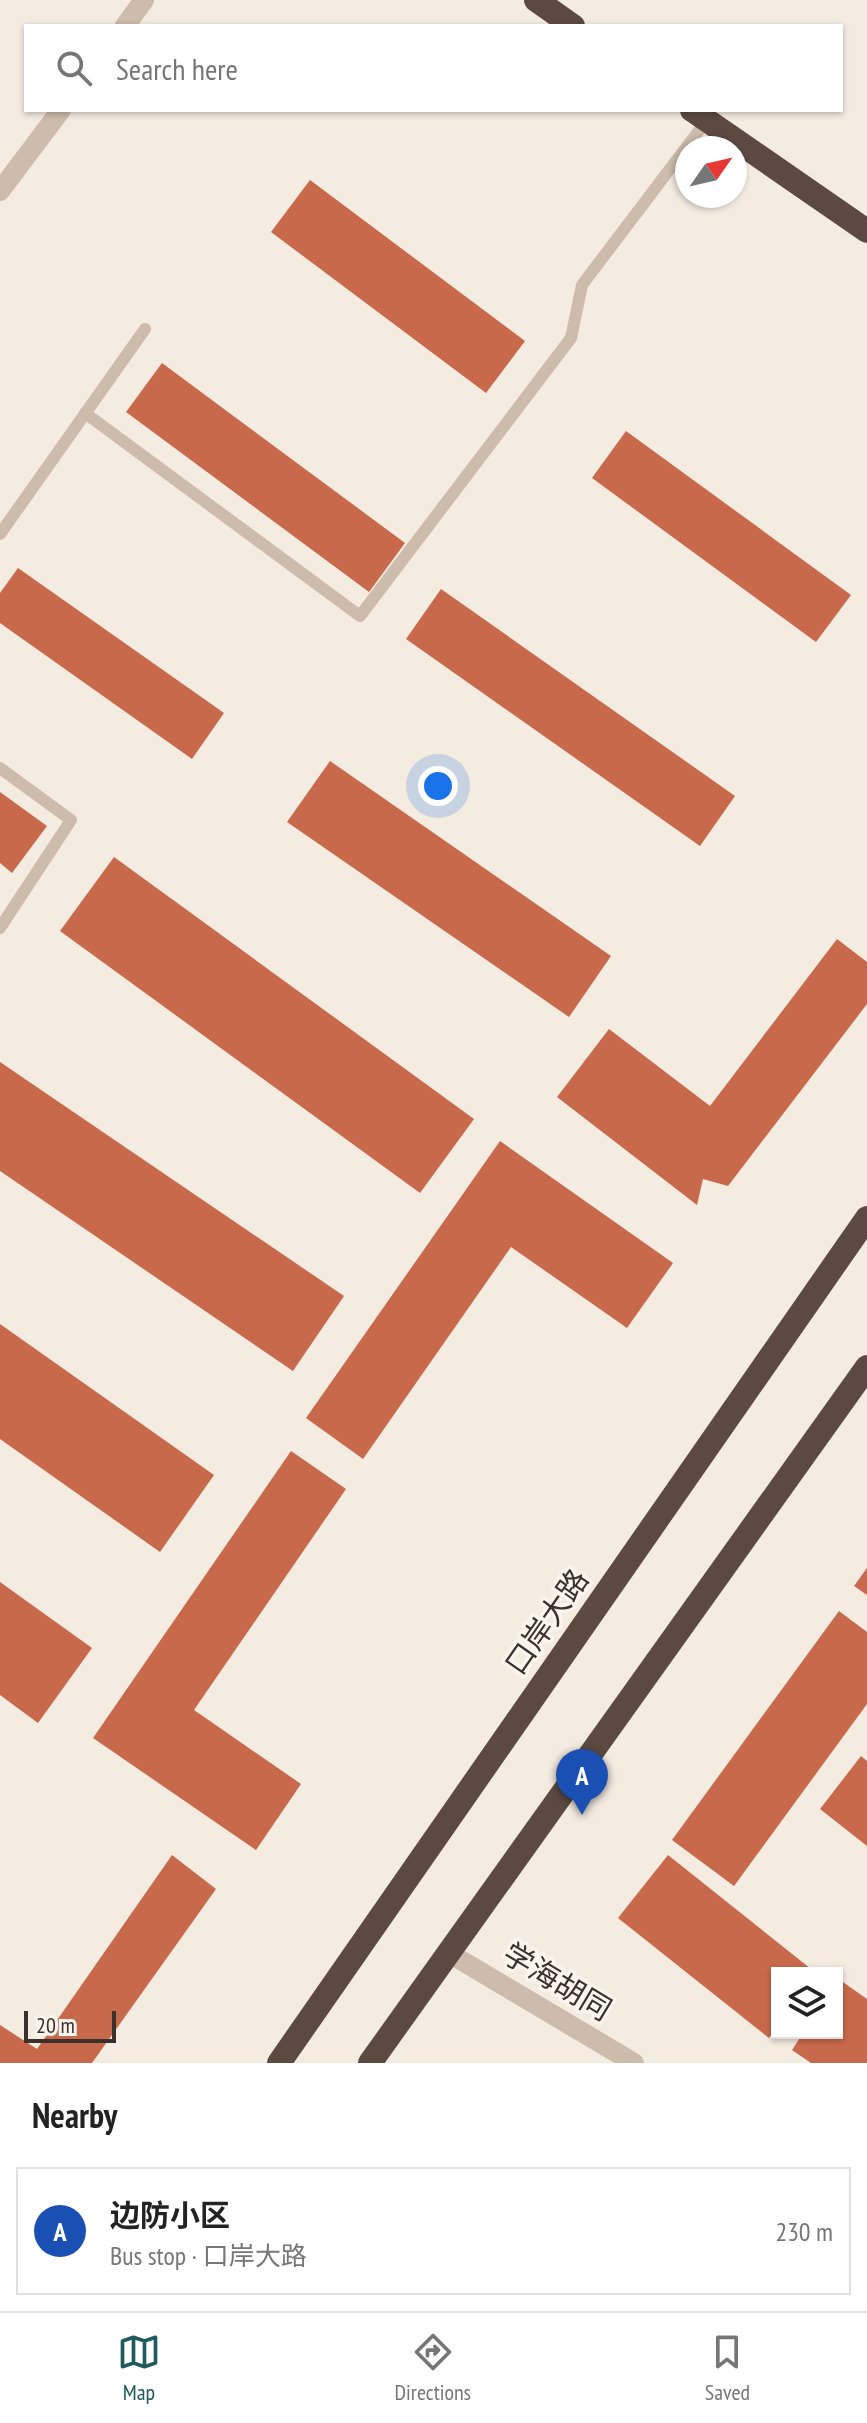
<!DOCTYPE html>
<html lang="en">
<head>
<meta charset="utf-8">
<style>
	body { margin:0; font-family:"PT Sans Narrow","Noto Sans SC",sans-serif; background:#f2f2f2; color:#222 }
	.controls { position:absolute; right:24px; bottom:24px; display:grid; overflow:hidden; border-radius:0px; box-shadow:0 2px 6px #0004 }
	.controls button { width:72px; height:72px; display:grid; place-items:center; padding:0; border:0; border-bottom:2px solid #e0e0e0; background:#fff; color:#222; font:40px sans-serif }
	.compass { position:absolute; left:675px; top:136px; width:72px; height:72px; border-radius:50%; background:#fff; box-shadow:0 2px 6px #0004; rotate:56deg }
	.scale { position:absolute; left:24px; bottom:20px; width:92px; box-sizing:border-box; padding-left:8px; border:4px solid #3b302b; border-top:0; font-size:22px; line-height:28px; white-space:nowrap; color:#3b302b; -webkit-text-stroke:6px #fbf5ee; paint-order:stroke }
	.you { position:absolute; left:438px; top:786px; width:28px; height:28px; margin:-20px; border:6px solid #fff; border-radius:50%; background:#1a73e8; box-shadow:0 0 0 12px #1a73e833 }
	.badge { display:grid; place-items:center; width:52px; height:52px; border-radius:50%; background:#1f5a5e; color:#fff; font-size:26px; font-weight:700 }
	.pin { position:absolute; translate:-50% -66px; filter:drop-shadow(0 2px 4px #0008) }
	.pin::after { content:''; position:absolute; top:42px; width:28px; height:24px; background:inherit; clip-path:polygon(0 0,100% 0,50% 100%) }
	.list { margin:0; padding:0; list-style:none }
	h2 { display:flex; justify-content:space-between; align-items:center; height:104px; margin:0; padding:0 32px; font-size:34px }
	h2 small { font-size:26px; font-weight:400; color:#767676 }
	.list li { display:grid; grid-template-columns:52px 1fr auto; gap:24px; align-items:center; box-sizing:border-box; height:128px; margin:0 16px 16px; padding:0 16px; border:2px solid #e0e0e0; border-radius:0px }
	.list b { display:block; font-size:30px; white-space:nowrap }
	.list p { margin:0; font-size:26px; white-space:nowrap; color:#767676 }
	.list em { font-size:26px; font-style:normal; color:#767676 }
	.icon { flex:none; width:44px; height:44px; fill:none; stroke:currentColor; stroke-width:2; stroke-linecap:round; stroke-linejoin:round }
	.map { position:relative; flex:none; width:867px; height:2063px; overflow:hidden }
	.search { position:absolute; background:#fff; box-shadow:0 2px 6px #0004; left:24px; right:24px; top:24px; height:88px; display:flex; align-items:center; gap:20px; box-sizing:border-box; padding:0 28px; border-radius:0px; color:#767676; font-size:30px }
	.sheet { height:248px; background:#fff }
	nav { display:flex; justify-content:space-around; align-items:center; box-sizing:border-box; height:112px; border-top:2px solid #e0e0e0; background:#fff; font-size:22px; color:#767676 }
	nav a { display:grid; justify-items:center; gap:4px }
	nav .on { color:#1f5a5e }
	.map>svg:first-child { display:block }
</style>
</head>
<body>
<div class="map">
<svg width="867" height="2063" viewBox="0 0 867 2063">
	<rect width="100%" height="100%" fill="#f4ebe1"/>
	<!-- building -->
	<path fill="#c8694b" d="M310,180L525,341L486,393L271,232Z
		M162,363L405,543L369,592L126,412Z
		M626,431L851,595L816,642L592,478Z
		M18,568L224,713L192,759L0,623V593Z
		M441,589L735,796L700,846L406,639Z
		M330,761L611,956L569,1017L287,822Z
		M0,792L47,826L12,873L0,863Z
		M114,857L474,1119L420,1193L60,931Z
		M837,939L867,962V1004L728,1186L703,1179L697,1205L557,1097L609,1029L710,1106Z
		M0,1062L344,1296L293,1371L0,1171Z
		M500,1141L673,1263L627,1328L511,1247L363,1459L306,1418Z
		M0,1324L214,1475L160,1552L0,1439Z
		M291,1451L346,1489L194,1710L301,1784L256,1850L93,1738Z
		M867,1568V1595L854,1586Z
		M0,1582L92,1648L38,1723L0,1695Z
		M839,1611L867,1632V1704L734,1886L672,1840Z
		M861,1756L867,1761V1846L820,1809Z
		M172,1855L216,1889L92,2063H0V2025L37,2049Z
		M668,1855L816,1973H777V2028L769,2038L618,1918Z
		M840,1980L867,1999V2063H811L792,2050L803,2033H837V1984Z"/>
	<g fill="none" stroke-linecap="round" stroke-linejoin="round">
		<!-- lane -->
		<path stroke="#cdbbac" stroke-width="12" d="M85,413L360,616L571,338L582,285L707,120
			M0,534L145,329
			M0,768L71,820L0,928"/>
		<!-- street -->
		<path stroke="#cdbbac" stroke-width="20" d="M125,26L144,0
			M0,191L61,110
			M449,1953L634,2063"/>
		<!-- highway -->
		<path stroke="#5c4a42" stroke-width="24" d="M536,0L573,26
			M692,110L867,231
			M279,2063L867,1218
			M370,2063L867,1367"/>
	</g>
	<g text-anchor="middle" stroke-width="7" stroke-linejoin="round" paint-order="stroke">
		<!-- street labels -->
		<g font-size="30" fill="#3b302b" stroke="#fbf5ee">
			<text transform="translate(547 1622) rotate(-55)" y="10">口岸大路</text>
			<text transform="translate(557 1982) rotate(31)" y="10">学海胡同</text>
		</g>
	</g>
</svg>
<div class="controls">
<button><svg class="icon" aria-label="layers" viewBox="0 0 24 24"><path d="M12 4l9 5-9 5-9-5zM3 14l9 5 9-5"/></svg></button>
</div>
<svg class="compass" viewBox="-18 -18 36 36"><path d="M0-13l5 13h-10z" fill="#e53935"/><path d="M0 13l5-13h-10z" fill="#767676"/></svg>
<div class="scale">20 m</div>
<div class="you"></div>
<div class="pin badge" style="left:582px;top:1815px;background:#1a4fb4">A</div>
<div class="search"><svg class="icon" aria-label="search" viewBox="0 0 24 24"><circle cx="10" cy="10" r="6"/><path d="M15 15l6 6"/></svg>Search here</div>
</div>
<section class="sheet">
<h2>Nearby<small></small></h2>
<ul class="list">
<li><span class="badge" style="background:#1a4fb4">A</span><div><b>边防小区</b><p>Bus stop · 口岸大路</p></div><em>230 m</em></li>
</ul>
</section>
<nav>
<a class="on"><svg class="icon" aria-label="map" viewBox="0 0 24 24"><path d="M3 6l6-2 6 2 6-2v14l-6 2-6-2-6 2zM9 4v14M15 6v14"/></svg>Map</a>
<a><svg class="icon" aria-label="directions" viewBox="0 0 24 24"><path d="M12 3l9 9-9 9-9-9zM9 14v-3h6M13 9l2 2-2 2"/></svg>Directions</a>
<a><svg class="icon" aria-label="saved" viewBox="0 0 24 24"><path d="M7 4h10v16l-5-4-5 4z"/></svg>Saved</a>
</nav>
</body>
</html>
